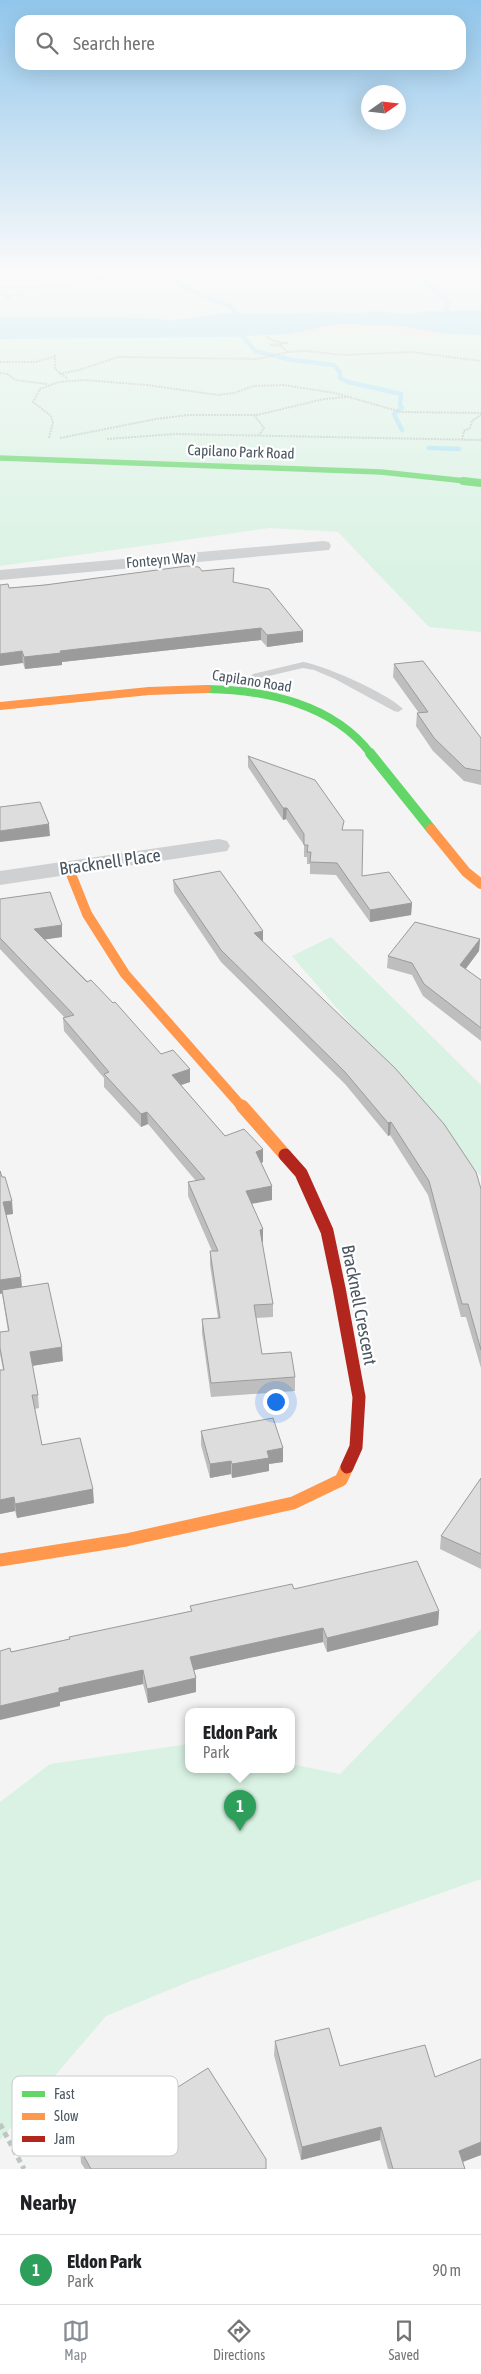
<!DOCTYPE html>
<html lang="en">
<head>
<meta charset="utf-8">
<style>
	body { margin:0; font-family:"Asap Condensed",sans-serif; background:#f2f2f2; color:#202124 }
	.compass { position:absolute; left:361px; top:85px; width:45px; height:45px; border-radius:50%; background:#fff; box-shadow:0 5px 20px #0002; rotate:76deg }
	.you { position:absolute; left:275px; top:1401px; width:18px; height:18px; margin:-12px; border:4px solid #fff; border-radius:50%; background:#1a73e8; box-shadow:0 0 0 8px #1a73e833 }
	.badge { display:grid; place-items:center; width:32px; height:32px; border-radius:50%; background:#868d94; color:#fff; font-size:16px; font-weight:700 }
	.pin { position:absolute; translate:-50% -41px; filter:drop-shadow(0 1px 2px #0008) }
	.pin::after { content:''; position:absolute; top:26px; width:18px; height:15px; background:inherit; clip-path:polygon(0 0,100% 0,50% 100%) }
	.popup { position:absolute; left:185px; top:1708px; width:110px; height:65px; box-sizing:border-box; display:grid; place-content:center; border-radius:10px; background:#fff; filter:drop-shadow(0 1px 4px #0005); font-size:16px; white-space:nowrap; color:#757577 }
	.popup b { font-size:19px; color:#202124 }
	.popup::after { content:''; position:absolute; left:50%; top:100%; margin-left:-10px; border:10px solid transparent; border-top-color:#fff }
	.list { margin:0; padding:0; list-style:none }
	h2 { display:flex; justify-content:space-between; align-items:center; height:65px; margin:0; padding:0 20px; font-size:21px }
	h2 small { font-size:16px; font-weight:400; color:#757577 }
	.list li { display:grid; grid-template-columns:32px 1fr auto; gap:15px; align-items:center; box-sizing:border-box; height:70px; padding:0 20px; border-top:1px solid #e0e0e0 }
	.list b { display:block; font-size:19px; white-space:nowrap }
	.list p { margin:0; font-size:16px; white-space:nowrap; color:#757577 }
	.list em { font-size:16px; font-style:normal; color:#757577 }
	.icon { flex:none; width:28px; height:28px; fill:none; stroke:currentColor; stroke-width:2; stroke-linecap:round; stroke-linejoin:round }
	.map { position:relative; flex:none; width:481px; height:2169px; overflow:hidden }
	.search { position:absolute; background:#fff; box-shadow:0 5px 20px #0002; left:15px; right:15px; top:15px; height:55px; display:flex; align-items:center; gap:12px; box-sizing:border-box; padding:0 18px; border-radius:15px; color:#757577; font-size:19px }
	.sheet { height:135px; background:#fff }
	nav { display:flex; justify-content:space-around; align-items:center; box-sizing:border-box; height:70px; border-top:1px solid #e0e0e0; background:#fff; font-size:14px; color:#757577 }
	nav a { display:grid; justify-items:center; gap:2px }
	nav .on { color:#868d94 }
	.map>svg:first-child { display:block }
</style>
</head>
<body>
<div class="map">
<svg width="481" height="2169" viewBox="0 0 481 2169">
	<rect width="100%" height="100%" fill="#f4f4f4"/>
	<!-- green -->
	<path fill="#d9f2e3" d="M0,273H481V632L429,627L338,532L270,528L0,566Z
		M331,937L481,1085V1176L292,956Z
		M481,1629V1879L193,1980L106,2016L0,2140V1802L50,1764L189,1744V1770H291V1764L340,1774Z"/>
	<!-- sand -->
	<path fill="#e7e6e1" d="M339,324L399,326L446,334L423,338L381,333L288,334Z"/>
	<!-- water -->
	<path fill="#aee2f0" d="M470,310L481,311V335L446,334L399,326L339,324L288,334L227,337L0,339V317L158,318L169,321L223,313L267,314L329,312L358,313L375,311L408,314L426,311Z"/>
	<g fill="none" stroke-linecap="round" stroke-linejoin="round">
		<!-- stream -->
		<path stroke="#aee2f0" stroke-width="4.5" d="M179,273L175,277V281L205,297L231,307L244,322
			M434,273L422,279L448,302L444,322
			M236,328L255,351L292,360L334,365L340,372V378L348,382L401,394L400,405L402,408L394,414L402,430
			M429,448L459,449"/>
		<!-- path-far1 -->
		<path stroke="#bcc7c4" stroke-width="2" stroke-dasharray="2 1" stroke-linecap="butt" d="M0,288L67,286L133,273
			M0,293L7,297
			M8,299L7,297L35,288
			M267,337L274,341L287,343L270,345L281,346L288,352
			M55,355V369L68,379
			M0,362H36L56,356
			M0,373L8,374L15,380L47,384
			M59,374L79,370L118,357L257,359L288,352L306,351L344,355L411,352L481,361
			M254,415L264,428L259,435
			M49,438L53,423L51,416L33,402L40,389L59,382L85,380L147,385L218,395L234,393L254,386L283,385L335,393L401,412L481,413
			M60,438L156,419L188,415H257L324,399L347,397
			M107,439L175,434L481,440
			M462,440L464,431L470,428L472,421L481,415"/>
		<!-- path -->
		<path stroke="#bcc7c4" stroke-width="5" stroke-dasharray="5.5 4" stroke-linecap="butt" d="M0,2124L24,2169"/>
		<!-- lane -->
		<path fill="#ced0d2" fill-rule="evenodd" d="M303,662C324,665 389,694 403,709L398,712L394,711L335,679L314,670L303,668L260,678L244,693L240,694L235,691L253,674Z"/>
		<!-- street -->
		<path fill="#ced0d2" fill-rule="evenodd" d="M323,541L329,542L331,546L329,550L0,580V570Z
			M219,839L227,841L230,846L227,851L0,885V871Z"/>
		<!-- fast-far2 -->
		<path stroke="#63d668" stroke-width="5.5" d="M0,458L381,472L475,482"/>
		<!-- fast-far1 -->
		<path stroke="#63d668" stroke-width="8" d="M463,481L481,483
			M207,689C266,690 333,704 371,754"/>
		<!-- fast -->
		<path stroke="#63d668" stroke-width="10" d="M370,753L431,829"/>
		<!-- slow-far2 -->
		<path stroke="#ff974d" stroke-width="8" d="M0,706L149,691L207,689"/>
		<!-- slow-far1 -->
		<path stroke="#ff974d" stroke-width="10" d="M431,829L466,872L481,884
			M69,869L87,914L125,974L243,1108"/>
		<!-- slow -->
		<path stroke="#ff974d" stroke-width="13" d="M242,1106L285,1155
			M0,1560L126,1540L293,1503L341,1480L347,1467"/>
		<!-- jam -->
		<path stroke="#b3261e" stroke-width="13" d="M285,1155L301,1173L327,1231L339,1288L359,1397L356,1447L347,1467"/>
	</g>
	<!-- wall -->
	<path fill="#bebebf" d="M202,571L233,582L303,642L267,647L261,640L62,662V665L25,669L23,663L9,588Z
		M394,664L481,738V785L464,781L433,751L416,726L417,713H419L393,677Z
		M248,756L343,830L362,876L412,903L411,915L370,922L336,875L310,874V864H307V857H304V845L286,819L283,820L248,767Z
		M173,880L263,942L481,1189V1368L466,1317H461L428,1195L390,1135L388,1136L345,1084L221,962L174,892Z
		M0,899L62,937L45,939L161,1054L190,1082L181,1085L225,1136L263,1149V1162L261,1163L272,1186V1200L251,1203L263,1229V1242L262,1243L273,1304V1317L256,1318L262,1354L295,1377V1391L211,1397L202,1333V1319L218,1318L210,1265V1251H212L188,1196V1182L196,1181L148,1124L141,1127L104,1087V1078L64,1031L63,1018H65L0,949Z
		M480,939L479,951L465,969L481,980V1041L423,996L412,975L387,968L388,956Z
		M0,1171L13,1214L6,1215L21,1277L22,1287L63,1361L32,1366L38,1395L39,1408L35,1409L42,1445L94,1503L17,1518L15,1511L0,1514V1370H3L0,1354V1332L8,1331L2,1294Z
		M201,1431L283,1462L269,1464V1471L232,1478L231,1474L210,1478L201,1445Z
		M481,1478V1569L440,1549L441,1536Z
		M294,1589L439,1611L438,1625L327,1652L323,1642L194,1670L196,1678V1692L148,1703L143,1684L60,1702V1706L11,1652L191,1611L190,1606Z
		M275,2041L340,2066L435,2077L481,2059V2155L463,2162L465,2169H388L380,2140L301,2160L274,2055Z
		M80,2149L265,2169H85L81,2163Z"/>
	<!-- shaded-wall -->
	<path fill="#9b9b9b" d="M261,628V640L62,662V665L25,669L24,657L60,651Z
		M303,631V642L267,647V635Z
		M22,651L23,663L0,666V654Z
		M283,808H287L286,819L283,820Z
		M49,824L50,836L0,842V831Z
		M412,903L411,915L370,922V910Z
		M62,925V937L35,941L34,929Z
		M263,931V944L254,933Z
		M480,939L479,951L459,978L460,965Z
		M190,1069V1082L172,1088V1075Z
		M147,1112L148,1124L141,1127V1114Z
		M391,1122L390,1135L388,1136V1123Z
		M263,1149V1162L256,1165V1152Z
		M272,1186V1200L246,1205V1191Z
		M12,1201L13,1214L4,1215L3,1202Z
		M263,1229V1242L260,1243V1230Z
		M21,1277L22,1290L0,1294V1280Z
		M62,1347L63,1361L31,1366L30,1352Z
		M283,1448V1462L269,1464V1471L232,1478V1464L267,1451Z
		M231,1461V1474L210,1478V1464Z
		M93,1489L94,1503L17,1518L15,1504Z
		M14,1497L15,1511L0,1514V1500Z
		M439,1611L438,1625L327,1652V1638Z
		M323,1628V1642L190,1671V1657Z
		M143,1670V1684L60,1702V1706L0,1720V1706L59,1688Z
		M196,1678V1692L148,1703L147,1689Z
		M381,2127L380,2140L301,2160L302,2147Z
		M481,2142V2155L457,2164L459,2151Z"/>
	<!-- building -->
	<path fill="#ddddde" stroke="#9b9b9b" d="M187,566L199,567L202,571L234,568L233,582L269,589L303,631L267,635L261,628L60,651L61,653L24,657L22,651L0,654V585L8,584L9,588L45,585Z
		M423,661L481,738V771L465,768L434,738L417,713L428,712L394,664Z
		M248,756L315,780L344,821L342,830H363L362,876L389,872L412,903L370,910L337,863L310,862L311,852H307L308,845H304V834L287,808H283Z
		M40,802L49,824L0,831V807Z
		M220,871L263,931L254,933L395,1068L444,1124L476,1172L481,1189V1350L468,1304H462L429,1181L391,1122L388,1123L345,1072L221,950L173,880Z
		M50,892L62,925L34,929L87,982L91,980L113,1003L115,1002L161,1054L173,1050L190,1069L172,1075L225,1136L244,1129L263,1149L256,1152L272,1186L246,1191L263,1229L260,1230L273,1304L254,1305L262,1354L291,1352L295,1377L211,1383L202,1319L220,1318L210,1251H218L188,1182L205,1179L147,1112L141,1114L104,1074L109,1072L63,1018L74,1015L0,938V899Z
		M415,922L480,939L460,965L481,980V1028L424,984L412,963L388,956Z
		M0,1171L2,1177H5L12,1201L3,1202L21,1277L0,1280Z
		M48,1283L62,1347L30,1352L38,1395H32L42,1445L80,1438L93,1489L15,1504L14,1497L0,1500V1370H4L0,1348V1332L9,1331L2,1290Z
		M273,1418L283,1448L267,1451L269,1458L232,1464L231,1461L210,1464L201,1431Z
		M481,1478V1554L441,1536Z
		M417,1561L439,1611L327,1638L323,1628L190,1657L196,1678L147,1689L143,1670L59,1688V1692L0,1706V1651L10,1648L11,1652L70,1639L69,1637L192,1611L190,1606L292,1584L294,1589Z
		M329,2028L340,2066L425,2045L435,2077L481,2059V2142L459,2151L465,2169H393L381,2127L302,2147L275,2041Z
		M208,2068L266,2159V2169H91L80,2149Z"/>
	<!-- sky -->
	<linearGradient id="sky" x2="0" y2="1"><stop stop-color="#91c6eb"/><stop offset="0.47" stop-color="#fafafa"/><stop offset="1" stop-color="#fafafa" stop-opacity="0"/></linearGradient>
	<rect width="481" height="577" fill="url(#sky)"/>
	<g text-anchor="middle" stroke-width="4.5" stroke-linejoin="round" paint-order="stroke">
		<!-- far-street labels -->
		<g font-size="15" fill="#4a5661" stroke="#fff">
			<text transform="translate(241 452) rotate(2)" y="5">Capilano Park Road</text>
			<text transform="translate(161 560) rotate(-5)" y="5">Fonteyn Way</text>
			<text transform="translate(252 681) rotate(9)" y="5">Capilano Road</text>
		</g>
		<!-- street labels -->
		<g font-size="18" fill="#4a5661" stroke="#fff">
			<text transform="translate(110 862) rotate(-8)" y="6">Bracknell Place</text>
			<text transform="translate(359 1305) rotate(79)" y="6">Bracknell Crescent</text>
		</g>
	</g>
	<!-- legend -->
	<rect x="12" y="2076" width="166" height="80" rx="8" fill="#fff" stroke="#c9ccd0" stroke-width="1"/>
	<rect x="22" y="2091" width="23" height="6" fill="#63d668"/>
	<rect x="22" y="2113" width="23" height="7" fill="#ff974d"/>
	<rect x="22" y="2136" width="23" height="6" fill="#b3261e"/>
	<g font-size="14" fill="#4a5661">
		<text x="54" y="2099">Fast</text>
		<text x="54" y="2121">Slow</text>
		<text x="54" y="2144">Jam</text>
	</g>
</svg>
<svg class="compass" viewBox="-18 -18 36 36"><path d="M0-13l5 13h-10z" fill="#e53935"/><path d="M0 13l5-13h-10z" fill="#757577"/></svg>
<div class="you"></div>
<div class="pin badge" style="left:240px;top:1831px;background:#2e9e5b">1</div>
<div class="popup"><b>Eldon Park</b>Park</div>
<div class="search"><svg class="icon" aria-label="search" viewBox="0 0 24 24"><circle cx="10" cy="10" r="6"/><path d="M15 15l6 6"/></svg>Search here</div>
</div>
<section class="sheet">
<h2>Nearby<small></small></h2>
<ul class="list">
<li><span class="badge" style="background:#2e9e5b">1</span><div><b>Eldon Park</b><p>Park</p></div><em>90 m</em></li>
</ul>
</section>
<nav>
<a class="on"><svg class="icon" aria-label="map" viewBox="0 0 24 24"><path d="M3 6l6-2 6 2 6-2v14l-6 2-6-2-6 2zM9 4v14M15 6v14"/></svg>Map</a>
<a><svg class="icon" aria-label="directions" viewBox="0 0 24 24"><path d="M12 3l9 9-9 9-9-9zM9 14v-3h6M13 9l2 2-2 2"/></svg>Directions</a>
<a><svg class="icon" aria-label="saved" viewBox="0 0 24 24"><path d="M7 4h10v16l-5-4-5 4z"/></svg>Saved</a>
</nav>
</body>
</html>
